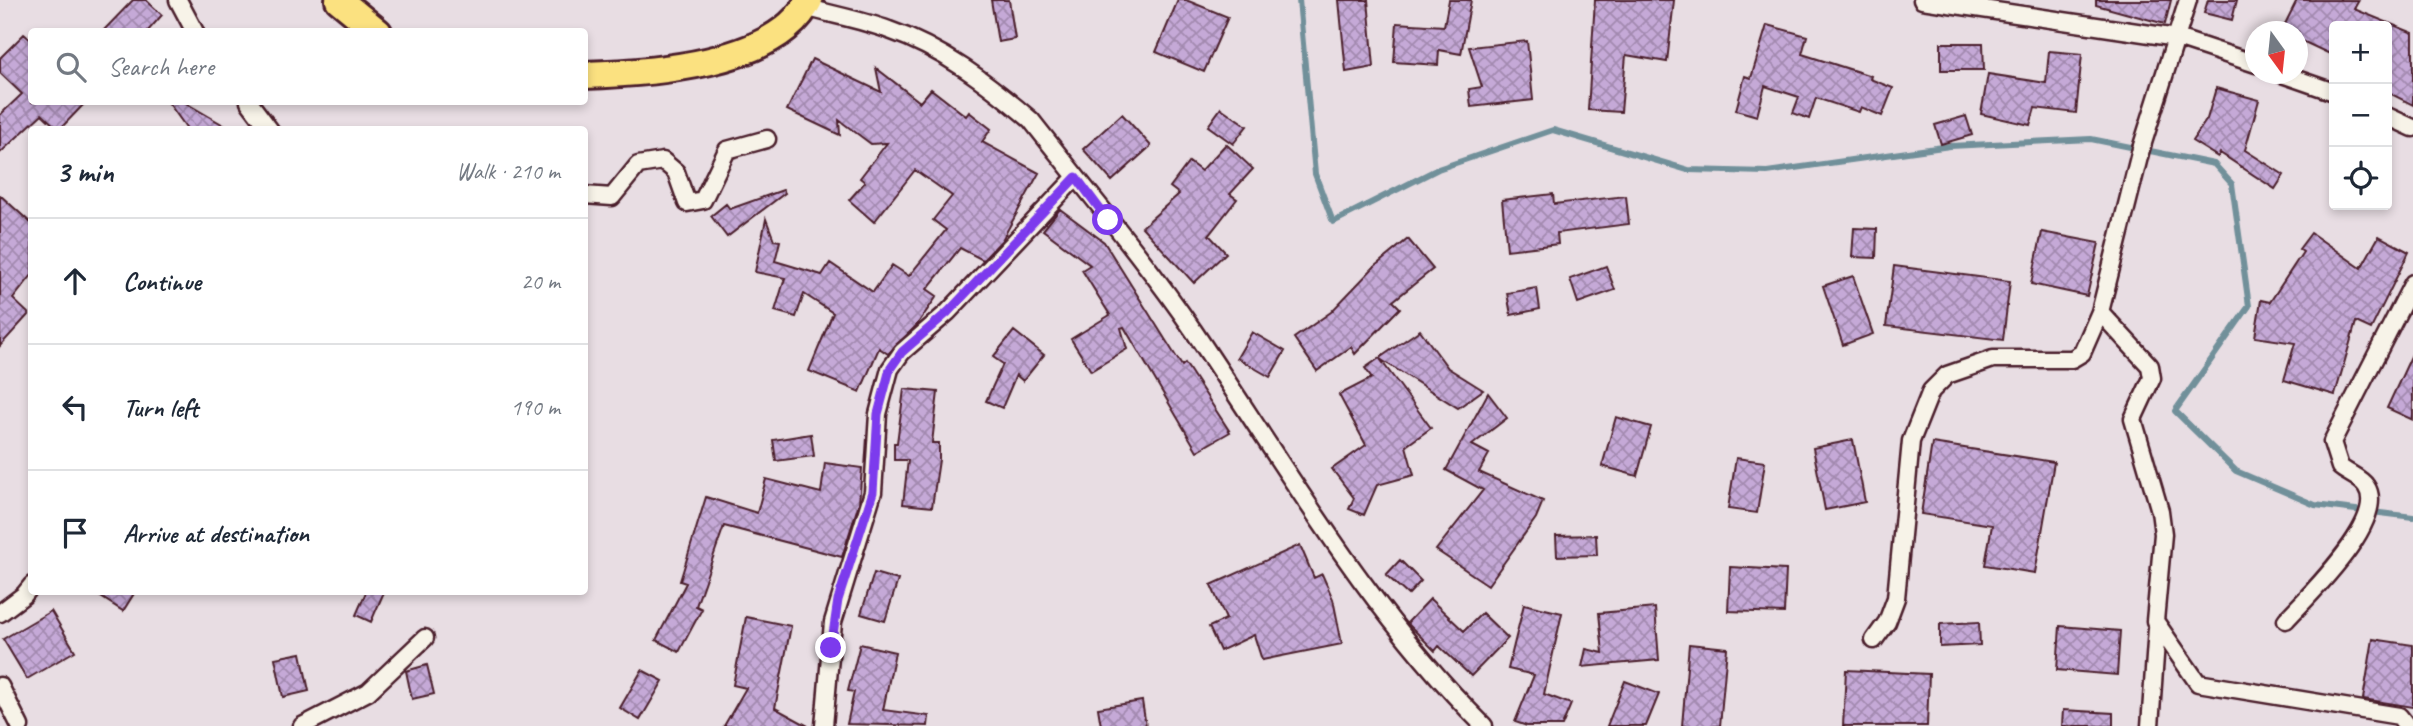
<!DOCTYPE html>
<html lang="en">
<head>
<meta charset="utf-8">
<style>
	body { margin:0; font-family:Caveat,sans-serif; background:#f6f6f7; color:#1f2937 }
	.controls { position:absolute; right:21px; top:21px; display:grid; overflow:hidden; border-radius:7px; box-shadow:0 4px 10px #0003 }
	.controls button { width:63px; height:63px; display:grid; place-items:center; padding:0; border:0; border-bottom:2px solid #e0e1e3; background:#fff; color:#1f2937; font:35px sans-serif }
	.compass { position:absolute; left:2245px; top:21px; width:63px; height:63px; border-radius:50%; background:#fff; box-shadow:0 4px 10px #0003; rotate:165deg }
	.stop { position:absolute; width:21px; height:21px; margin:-16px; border:5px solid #7c3aed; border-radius:50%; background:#fff }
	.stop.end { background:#7c3aed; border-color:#fff; box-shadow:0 2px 7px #0008 }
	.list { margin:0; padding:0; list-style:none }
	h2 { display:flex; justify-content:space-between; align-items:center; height:91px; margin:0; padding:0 28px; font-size:30px }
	h2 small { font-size:23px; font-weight:400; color:#747a83 }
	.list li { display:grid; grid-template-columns:46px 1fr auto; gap:21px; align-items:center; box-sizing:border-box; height:126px; padding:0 28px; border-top:2px solid #e0e1e3 }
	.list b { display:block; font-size:26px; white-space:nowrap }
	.list em { font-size:23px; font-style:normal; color:#747a83 }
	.icon { flex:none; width:38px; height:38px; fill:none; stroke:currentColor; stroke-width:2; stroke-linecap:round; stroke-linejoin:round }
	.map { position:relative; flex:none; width:2413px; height:726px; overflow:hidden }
	.search { position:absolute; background:#fff; box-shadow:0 4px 10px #0003; left:28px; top:28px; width:560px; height:77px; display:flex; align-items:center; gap:18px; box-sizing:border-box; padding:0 24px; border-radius:7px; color:#747a83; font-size:26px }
	.panel { position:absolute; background:#fff; box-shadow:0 4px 10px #0003; left:28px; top:126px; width:560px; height:469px; border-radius:7px }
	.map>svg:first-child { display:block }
</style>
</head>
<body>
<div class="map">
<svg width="2413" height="726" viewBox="0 0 2413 726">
	<defs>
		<pattern id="building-cross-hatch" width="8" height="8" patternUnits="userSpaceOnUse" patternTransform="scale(1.75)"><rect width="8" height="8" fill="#c5a9d7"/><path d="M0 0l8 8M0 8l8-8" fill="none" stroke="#a289af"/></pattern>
	</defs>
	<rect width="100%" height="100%" fill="#e8dde3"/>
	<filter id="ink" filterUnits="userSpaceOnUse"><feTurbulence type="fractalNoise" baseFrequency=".0143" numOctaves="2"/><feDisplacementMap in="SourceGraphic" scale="14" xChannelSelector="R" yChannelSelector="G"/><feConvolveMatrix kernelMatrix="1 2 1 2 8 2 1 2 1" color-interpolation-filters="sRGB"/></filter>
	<g filter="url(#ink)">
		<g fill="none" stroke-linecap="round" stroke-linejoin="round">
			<!-- stream -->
			<path stroke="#71909a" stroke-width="6" d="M1299,0L1315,174L1333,222L1438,169L1553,130L1688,170L1767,172L1950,146L2091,139L2214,164L2232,184L2249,306L2175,411L2236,471L2315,505L2413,517"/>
		</g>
		<!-- building -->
		<path fill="url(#building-cross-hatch)" stroke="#4a1f2b" stroke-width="2" d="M133,0H146L162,15L147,32H102Z
			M991,0H1009L1015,39L998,42Z
			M1178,0H1186L1228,17L1204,72L1156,52Z
			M1339,0H1368L1374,67L1346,72Z
			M1449,0H1471L1461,54L1439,50L1438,65L1394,62L1397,23L1444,26Z
			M1595,0H1674L1667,62L1626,55L1621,112L1588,110Z
			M2096,0H2171L2165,24L2096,5Z
			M2208,0H2237L2232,20L2204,13Z
			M2297,0H2359L2354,9L2413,33V105L2387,92V26H2334V56L2298,39V32H2281Z
			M1767,25L1807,36L1802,54L1871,76L1870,79L1893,88L1882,116L1861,107L1859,112L1816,98L1809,119L1793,113L1799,97L1765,86L1757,116L1736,110L1745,76L1751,78Z
			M24,34L32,41V102H86L59,130L42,114L0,153V115L22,94L0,73V58Z
			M1527,41L1533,100L1471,107L1469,89L1482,87L1469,47Z
			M1941,43H1983L1984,70H1941Z
			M2049,51L2082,54L2076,113L2035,108L2030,125L1981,114L1988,74L2046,83Z
			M812,59L881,92L876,68L920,102L931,89L966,116L969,112L991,129L982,142L1039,173L1002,240L983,260L960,248L927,289L937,296L916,326L888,354L879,348L860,392L809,371L833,313L804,294L796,317L775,311L785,278L755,272L766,219L774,240L780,241L775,261L822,275L830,263L873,292L892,265L909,276L946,230L933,220L952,196L915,170L874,222L849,200L865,182L860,178L887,143L871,144L839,120L840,135L787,110Z
			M2216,88L2259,100L2245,150L2284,175L2275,189L2220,153L2218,157L2192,141L2207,119Z
			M168,102H184L232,130H188Z
			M1221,108L1247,126L1233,144L1208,126Z
			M1122,114L1151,146L1112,181L1083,149Z
			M1966,116L1972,135L1941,144L1935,125Z
			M1226,144L1253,169L1230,194L1237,199L1209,235L1226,253L1194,283L1142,227L1179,194L1170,187L1189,162L1201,171Z
			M783,190L785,193L727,237L711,216L726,204L730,209Z
			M1553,194L1554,204L1626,196L1629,224L1557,233L1558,244L1507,250L1502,200Z
			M0,195L32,224V275L13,299L29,314L0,346Z
			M1060,209L1104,242L1182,366L1185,363L1230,432L1197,451L1124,327L1121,328L1127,349L1091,371L1071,339L1110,315L1082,270L1090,265L1043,230Z
			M1854,228L1877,229L1876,258L1852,257Z
			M2042,232L2099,243L2087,296L2031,284Z
			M2311,233L2361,268L2379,236L2409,252L2371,329L2356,322L2335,395L2284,380L2295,343L2255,337L2261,300L2270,302L2303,252L2299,249Z
			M1408,239L1433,269L1393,301L1400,308L1355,354L1351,347L1317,371L1294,338L1331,312L1375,266Z
			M1606,266L1615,290L1578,303L1570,279Z
			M1894,266L2010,281L2003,340L1886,326Z
			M1853,276L1873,334L1843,345L1823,286Z
			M1537,288L1540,309L1511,315L1507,293Z
			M1420,330L1448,368L1483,390L1458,408L1380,359L1431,428L1406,446L1414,475L1377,485L1364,515L1349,509L1354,498L1332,469L1366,445L1339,395L1372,378L1365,368Z
			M1014,331L1044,355L1023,381L1016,375L1002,408L986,401L1003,364L993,357Z
			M1252,332L1285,351L1270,377L1237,358Z
			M2413,352V420L2387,408Z
			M904,389L938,392L932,443H939V460L932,507L903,504L908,460H894V443H897Z
			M1488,393L1507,418L1472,445L1489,454L1479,472L1543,501L1536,518L1488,585L1436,550L1483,490L1446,470Z
			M1616,417L1651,427L1637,476L1602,466Z
			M811,434L814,456L776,461L773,440Z
			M1853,440L1865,502L1825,510L1813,448Z
			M1932,443L2054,462L2035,573L1985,565L1992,525L1921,514Z
			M1736,458L1765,462L1757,513L1728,509Z
			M825,463L862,468L859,503L842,557L724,526L696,606L702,609L679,652L656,640L686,583L680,581L706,497L757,513L766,479L821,493Z
			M1596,535L1597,555L1557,556L1556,536Z
			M1300,545L1314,578L1322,574L1333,599L1342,644L1262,660L1254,635L1220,651L1209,627L1226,619L1211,585Z
			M1400,560L1421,581L1408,595L1386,575Z
			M1730,567L1786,570L1784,613L1728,611Z
			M874,573L898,580L885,621L861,614Z
			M93,592H135L123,611Z
			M366,592H384L371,622L356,615Z
			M1430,599L1464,631L1482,613L1508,638L1471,676L1439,646L1435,651L1407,623Z
			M1524,604L1562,613L1544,694L1571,704L1562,726H1527L1515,722L1534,675L1508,669Z
			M1655,608L1659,660L1582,667L1586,649L1603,653L1599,613Z
			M51,611L75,651L27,679L3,639Z
			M746,617L791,626L775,708L808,726H724L746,688L733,685Z
			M1979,622L1980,645L1940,647V624Z
			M2060,626L2120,631L2117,675L2057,670Z
			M2373,639L2413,645V707L2363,699Z
			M860,644L895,652L883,710L929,716L928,726L847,724L854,692L848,691Z
			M1689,644L1727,648L1720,726H1682Z
			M301,653L309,691L283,697L275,658Z
			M427,665L434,694L412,699L406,671Z
			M642,670L663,681L640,720L620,708Z
			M1846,670L1929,674L1927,726H1843Z
			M1625,681L1659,694L1646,726H1607Z
			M1142,701L1146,726H1101L1098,708Z
			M2063,710L2113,713V726H2062Z"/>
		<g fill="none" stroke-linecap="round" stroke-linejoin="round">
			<!-- minor casing -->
			<g stroke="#4a1f2b" stroke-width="21">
				<path id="minor" d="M178,0L195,32
					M1922,0L2177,38L2256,64
					M805,7C833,15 862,20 889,30C942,48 989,84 1031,120C1085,189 1143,257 1193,330C1285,466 1367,609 1484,726
					M2282,74L2334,92
					M249,102L270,130
					M2387,116L2413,128
					M584,195L612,197L638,165L663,161L676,172L687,203L703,200L727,150L767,139
					M2100,312L2150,366L2152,378L2133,419L2160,511L2163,534L2155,621L2198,683L2399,716L2407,726
					M0,613L24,595L32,585
					M2286,620C2307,597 2389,519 2366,486C2361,478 2347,473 2340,467L2332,442L2413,283
					M1874,640L1887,622L1896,598L1911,441L1931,391L1947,375L1993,359H2072L2082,353L2100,312L2141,149L2188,0
					M0,686L20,726
					M302,726L368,692L425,638
					M824,726L833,622L873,492L878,414L890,369L902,352L948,312L1076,177
					M2150,726L2157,628"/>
			</g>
			<!-- trunk casing -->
			<g stroke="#4a1f2b" stroke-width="32">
				<path id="trunk" d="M339,0L378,32
					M584,75C647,73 777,66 809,0"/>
			</g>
			<!-- minor -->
			<use href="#minor" stroke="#f7f3e8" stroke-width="16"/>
			<!-- trunk -->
			<use href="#trunk" stroke="#fbe180" stroke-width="26"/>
		</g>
	</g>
	<g fill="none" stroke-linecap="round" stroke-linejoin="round" filter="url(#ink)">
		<!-- route -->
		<path stroke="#7c3aed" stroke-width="9" d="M831,648L838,600L873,492L878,414L890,369L902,352L948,312L1076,177L1108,220"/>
	</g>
</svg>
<div class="controls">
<button>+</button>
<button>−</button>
<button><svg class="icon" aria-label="locate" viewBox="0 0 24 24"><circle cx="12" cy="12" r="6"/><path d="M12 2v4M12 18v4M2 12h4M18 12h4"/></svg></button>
</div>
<svg class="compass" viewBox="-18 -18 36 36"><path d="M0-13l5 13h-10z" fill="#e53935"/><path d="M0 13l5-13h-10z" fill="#747a83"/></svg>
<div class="stop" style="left:1108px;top:220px"></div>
<div class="stop end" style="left:831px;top:648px"></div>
<div class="search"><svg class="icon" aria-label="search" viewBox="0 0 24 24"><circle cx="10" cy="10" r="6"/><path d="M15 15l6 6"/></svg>Search here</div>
<section class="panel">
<h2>3 min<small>Walk · 210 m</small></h2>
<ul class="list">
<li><svg class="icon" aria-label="ahead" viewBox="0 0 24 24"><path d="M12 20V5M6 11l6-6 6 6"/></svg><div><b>Continue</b></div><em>20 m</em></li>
<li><svg class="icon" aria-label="left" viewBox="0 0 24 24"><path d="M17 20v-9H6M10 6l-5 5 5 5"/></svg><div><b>Turn left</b></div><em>190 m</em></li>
<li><svg class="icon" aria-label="arrive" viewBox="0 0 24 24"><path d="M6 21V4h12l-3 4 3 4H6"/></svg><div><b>Arrive at destination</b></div></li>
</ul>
</section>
</div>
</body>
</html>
